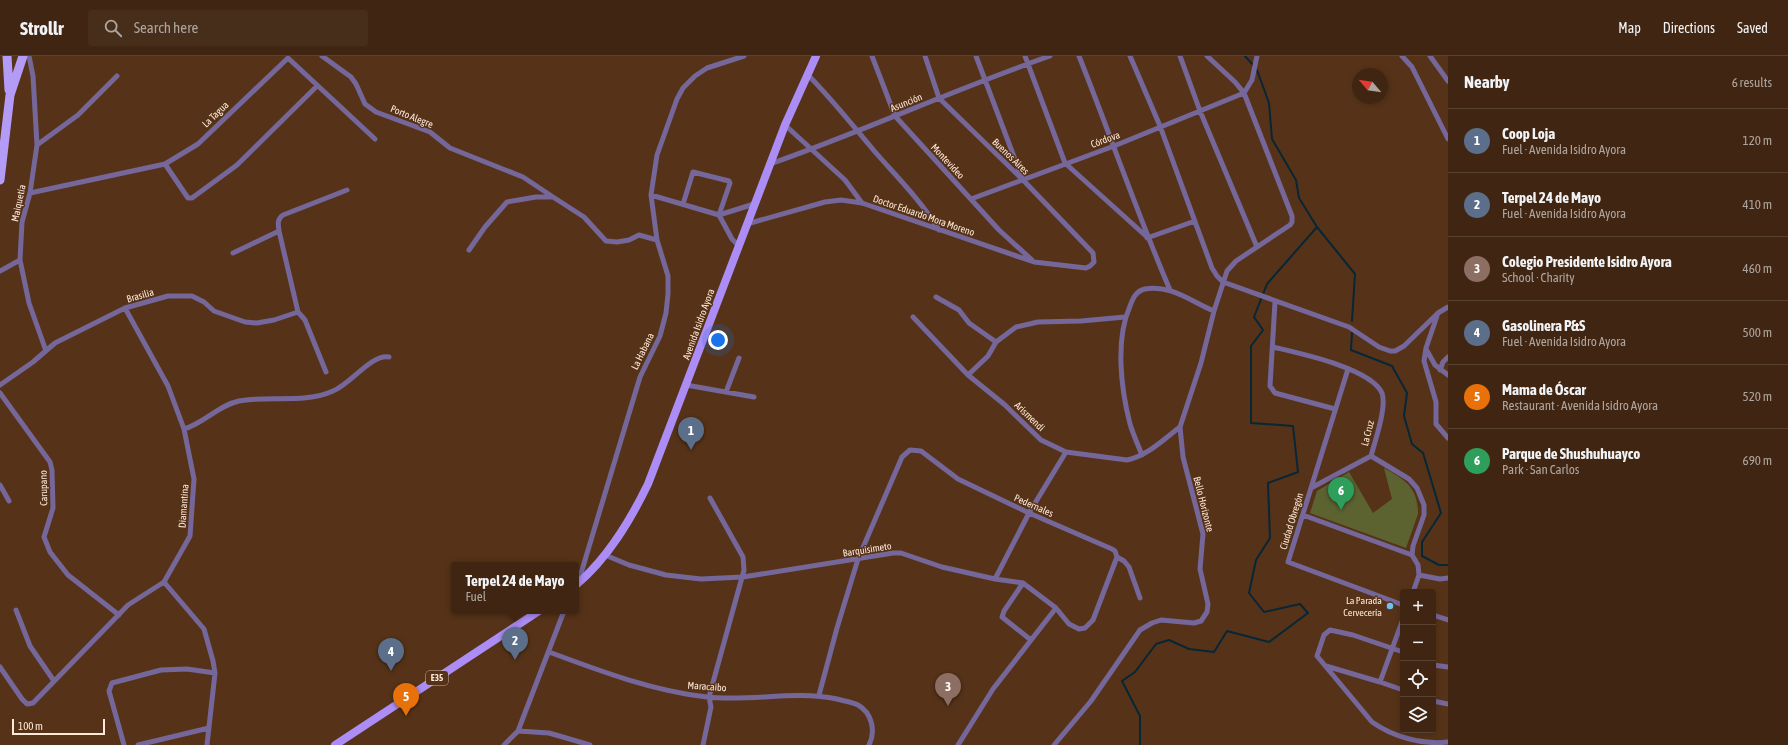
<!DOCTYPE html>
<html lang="en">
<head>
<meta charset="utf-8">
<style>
	body { margin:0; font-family:"Asap Condensed",sans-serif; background:#472e1b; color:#f1f3f6 }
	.controls { position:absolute; right:12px; bottom:12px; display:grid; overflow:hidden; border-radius:4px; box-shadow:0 2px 6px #0003 }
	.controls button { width:36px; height:36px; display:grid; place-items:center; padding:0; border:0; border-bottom:1px solid #594332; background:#402612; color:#f1f3f6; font:20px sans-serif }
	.compass { position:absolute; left:1352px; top:12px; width:36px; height:36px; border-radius:50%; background:#402612; box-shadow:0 2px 6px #0003; rotate:299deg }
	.scale { position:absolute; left:12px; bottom:10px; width:93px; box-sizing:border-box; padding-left:4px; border:2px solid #fee8d8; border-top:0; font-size:11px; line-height:14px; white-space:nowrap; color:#fee8d8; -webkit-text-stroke:3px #563318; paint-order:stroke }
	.you { position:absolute; left:718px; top:284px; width:14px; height:14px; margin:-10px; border:3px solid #fff; border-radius:50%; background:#1a73e8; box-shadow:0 0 0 6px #1a73e833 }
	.badge { display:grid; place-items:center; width:26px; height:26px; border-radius:50%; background:#8bbbb9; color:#fff; font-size:13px; font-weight:700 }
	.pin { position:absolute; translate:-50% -33px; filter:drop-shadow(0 1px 2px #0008) }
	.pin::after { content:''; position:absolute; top:21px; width:14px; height:12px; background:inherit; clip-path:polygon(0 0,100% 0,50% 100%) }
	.popup { position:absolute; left:451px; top:506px; width:128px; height:52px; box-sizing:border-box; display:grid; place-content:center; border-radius:4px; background:#402612; filter:drop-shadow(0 1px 3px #0005); font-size:13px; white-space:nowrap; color:#aea59f }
	.popup b { font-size:15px; color:#f1f3f6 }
	.popup::after { content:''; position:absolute; left:50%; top:100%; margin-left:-8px; border:8px solid transparent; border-top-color:#402612 }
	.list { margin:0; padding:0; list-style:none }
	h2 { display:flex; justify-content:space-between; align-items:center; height:52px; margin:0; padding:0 16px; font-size:17px }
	h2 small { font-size:13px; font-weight:400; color:#aea59f }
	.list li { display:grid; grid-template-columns:26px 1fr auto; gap:12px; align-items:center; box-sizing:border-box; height:64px; padding:0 16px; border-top:1px solid #594332 }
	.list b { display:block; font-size:15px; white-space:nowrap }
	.list p { margin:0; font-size:13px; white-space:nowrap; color:#aea59f }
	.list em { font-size:13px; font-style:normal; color:#aea59f }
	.icon { flex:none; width:22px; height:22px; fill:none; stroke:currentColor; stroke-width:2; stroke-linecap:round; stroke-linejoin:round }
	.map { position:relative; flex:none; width:1448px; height:689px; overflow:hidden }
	header { display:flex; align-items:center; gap:24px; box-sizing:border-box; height:56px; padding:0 20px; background:#402612; border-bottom:1px solid #594332 }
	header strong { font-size:19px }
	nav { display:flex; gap:22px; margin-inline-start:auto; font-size:14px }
	.search { width:280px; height:36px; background:#472e1b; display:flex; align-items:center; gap:10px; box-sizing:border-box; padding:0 14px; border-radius:4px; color:#aea59f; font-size:15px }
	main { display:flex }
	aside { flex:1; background:#402612 }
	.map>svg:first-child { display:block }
</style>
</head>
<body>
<header>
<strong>Strollr</strong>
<div class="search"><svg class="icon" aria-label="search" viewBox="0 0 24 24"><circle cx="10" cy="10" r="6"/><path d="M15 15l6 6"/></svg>Search here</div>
<nav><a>Map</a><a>Directions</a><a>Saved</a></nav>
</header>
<main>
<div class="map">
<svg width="1448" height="689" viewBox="0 0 1448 689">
	<rect width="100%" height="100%" fill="#563318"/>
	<!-- green -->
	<path fill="#5c6331" d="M1384,412C1405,424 1418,431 1418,458L1406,492L1310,457L1317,435L1349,416L1373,457L1392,443Z"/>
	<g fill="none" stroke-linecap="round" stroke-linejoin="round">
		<!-- stream -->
		<path stroke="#072636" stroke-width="2" d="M1245,0L1253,9
			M1257,14L1269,47L1272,83L1296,124L1299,142L1317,171L1355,218L1352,265
			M1352,277L1351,294L1392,310L1407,337L1404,360L1412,388L1423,397L1441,457L1422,486V500L1439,509H1448
			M1140,689V660L1122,625L1135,616L1156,588L1169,584L1189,593L1214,596L1227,575L1269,586L1308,557L1300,548L1264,556L1249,537L1256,504L1270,482L1268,427L1298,416L1293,370L1251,367V290L1263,274L1254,261L1267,228L1317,171"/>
		<!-- minor -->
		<path stroke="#75679a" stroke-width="5" d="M29,0L33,20L37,89L30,137L22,166L20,204L29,247L46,295
			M322,0L351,21L356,28L365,48L376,56L430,76L450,92L523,121L553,141
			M872,0L895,60L999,174L1032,204
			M976,0L1022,122
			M1025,0L1065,107L1147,181
			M1079,0C1110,78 1137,157 1170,234
			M1130,0L1160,70L1212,212L1217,220L1223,226L1349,271L1379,291L1390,295H1395L1404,290L1438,257L1448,251
			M1180,0L1200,55L1257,191
			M1402,0L1412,11L1448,83
			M1430,0L1448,25
			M807,18C832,43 853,70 876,97C898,122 922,146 939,174
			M785,69L845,124L862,147
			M37,89L78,59L117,20
			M165,108L188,142H192L237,109L317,30
			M770,108C864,75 955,33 1050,0
			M30,137L165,108L198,88L288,2L375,83
			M651,139L719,159L732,183L738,189
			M971,143L1114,90L1244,37L1252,24L1257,0
			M683,148L693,116L729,125L730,127L719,159
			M719,159L754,148
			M747,168L825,146L841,144L862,147L1034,206L1086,212L1090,210L1094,206L1093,197L1023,124L939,42L925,0
			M279,175L298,256
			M1147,182L1195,165
			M469,194L485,171L507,146L536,141H553L584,161L606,185L617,186L629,184L639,179L657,184
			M233,197L279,175C278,168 277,163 283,159L347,134
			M0,215L20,204
			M936,241L959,254L969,267L996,286
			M1275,246L1270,330L1275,337L1335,353
			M125,252L168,330L184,373L194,423L190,480L164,526L204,573L213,605L215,617L207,689
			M298,256L305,264L326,316
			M1437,260L1426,292L1424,305L1436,346V368L1448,382
			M913,261L968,319L1005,349L1041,384L1066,396L1127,404C1147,400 1164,383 1180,371
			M1273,291C1298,297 1371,312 1382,337C1387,351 1375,385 1371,400
			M1426,293L1435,309L1448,319
			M1348,313L1288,506L1403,549
			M1440,314L1443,306L1448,301
			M968,319L988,300L996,286L1016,271L1038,266L1081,265L1125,261
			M0,329L33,306L55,287L125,252L168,240H192L204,246L214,255L245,266L257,267L274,264L298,256
			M686,329L754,341
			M726,336L739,302
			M0,337L50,406L52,414L53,452L44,481L50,496L68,519L119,559
			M184,373C204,367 219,349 239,345C270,339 304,348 333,335C351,328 371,298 389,301
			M1142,399C1138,389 1133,378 1130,368C1121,333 1115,284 1130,250C1133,242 1136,235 1145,233C1170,228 1192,246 1214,255
			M1371,400L1409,423L1417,432L1424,449V459L1413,490L1412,499L1418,509L1419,519L1413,536
			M0,429L9,445
			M1311,432L1371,400
			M1303,459L1412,499
			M605,499L629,509L666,519L701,523L743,521L893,497H901L942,511L995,523L1023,527L1056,552L1069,568L1079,573L1085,572L1093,564L1117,501
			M1419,519L1440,523L1448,522
			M995,523L1029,457L1066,396
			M579,524L640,321L660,280L666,257L668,238V220L657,184L651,139L657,99L677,43L683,32L695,20L707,12L744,0
			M1023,527L1004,555L1002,561L1031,584
			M16,554L30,590L54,625
			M1433,559L1448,564
			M549,596C600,615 653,635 707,641C750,646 794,634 837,643C844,645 851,646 858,649C872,657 876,675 869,689
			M1403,596L1353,579L1330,574L1324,579L1317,600L1372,666C1393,681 1423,689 1448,686
			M1433,609L1448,611
			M1326,610L1380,626L1403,634
			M0,611L22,643L27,648L33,647L128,549L164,526
			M1380,626L1403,563
			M819,639L837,572L858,503L902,401L910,394L921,395L958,423L1029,457L1112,493L1115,495L1117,501L1124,505L1129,511L1140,542
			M1433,645L1448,648
			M518,675L549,677L590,689
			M124,689L109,635L112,627L161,614L187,613L215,617
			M138,689L209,672
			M504,689L518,675L564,555
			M703,689L711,651L709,641L744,514L743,501L710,442
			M958,689L993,633L1056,552
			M1054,689L1091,645L1140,574L1152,567L1161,564L1194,567L1201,565L1207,556L1208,548L1200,513L1203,478L1183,401L1180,371L1201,307L1214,255L1227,215L1236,205L1290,169L1292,166V160L1244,37L1235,26L1207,0"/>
		<!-- primary -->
		<path stroke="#ac8df6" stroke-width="8" d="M576,529C608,502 630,465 648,428L785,69L816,0
			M335,689L539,555"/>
		<!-- trunk -->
		<path stroke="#b49bf5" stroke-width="9" d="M7,0L9,34
			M0,124L10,39L23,0"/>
	</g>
	<!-- markers -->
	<circle fill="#6ec2f3" stroke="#563318" stroke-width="1.5" cx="1390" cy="550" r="4"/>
	<g text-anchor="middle" stroke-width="3" stroke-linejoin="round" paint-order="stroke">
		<!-- shield labels -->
		<rect fill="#563318" stroke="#ccb29e" stroke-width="1" x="426" y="615" width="22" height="14" rx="3"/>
		<g font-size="9" font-weight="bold" fill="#fee8d8">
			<text x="437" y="625">E35</text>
		</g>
		<!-- street labels -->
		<g font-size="10" fill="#fee8d8" stroke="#563318">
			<text transform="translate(906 46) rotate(-22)" y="4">Asunción</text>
			<text transform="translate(215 58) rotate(-44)" y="4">La Tagua</text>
			<text transform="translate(412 60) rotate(22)" y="4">Porto Alegre</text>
			<text transform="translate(1105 83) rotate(-20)" y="4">Córdova</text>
			<text transform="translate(1011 100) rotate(44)" y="4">Buenos Aires</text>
			<text transform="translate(948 105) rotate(47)" y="4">Montevideo</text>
			<text transform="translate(18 147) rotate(-78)" y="4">Maiquetía</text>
			<text transform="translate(924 159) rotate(19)" y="4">Doctor Eduardo Mora Moreno</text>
			<text transform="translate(140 239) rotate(-16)" y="4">Brasilia</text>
			<text transform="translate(698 268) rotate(-70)" y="4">Avenida Isidro Ayora</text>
			<text transform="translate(642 295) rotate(-64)" y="4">La Habana</text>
			<text transform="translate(1030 360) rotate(44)" y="4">Arismendi</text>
			<text transform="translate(1367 377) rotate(-76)" y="4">La Cruz</text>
			<text transform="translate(43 432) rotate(-91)" y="4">Carupano</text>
			<text transform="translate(1204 448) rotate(76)" y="4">Bello Horizonte</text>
			<text transform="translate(1034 449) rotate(24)" y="4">Pedernales</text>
			<text transform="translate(183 450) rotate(-86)" y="4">Diamantina</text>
			<text transform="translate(1291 465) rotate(-73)" y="4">Ciudad Obregón</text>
			<text transform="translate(867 493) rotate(-9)" y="4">Barquisimeto</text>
			<text transform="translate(707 630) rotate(4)" y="4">Maracaibo</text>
		</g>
		<!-- poi labels -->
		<g font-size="10" fill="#fee8d8" stroke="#563318" text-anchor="end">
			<text x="1382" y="548">La Parada<tspan x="1382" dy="12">Cervecería</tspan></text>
		</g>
	</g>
</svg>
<div class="controls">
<button>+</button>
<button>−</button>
<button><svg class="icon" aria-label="locate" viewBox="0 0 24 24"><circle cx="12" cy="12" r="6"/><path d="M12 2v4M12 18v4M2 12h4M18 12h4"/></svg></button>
<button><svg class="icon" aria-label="layers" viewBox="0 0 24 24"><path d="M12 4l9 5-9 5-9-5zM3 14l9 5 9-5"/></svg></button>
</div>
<svg class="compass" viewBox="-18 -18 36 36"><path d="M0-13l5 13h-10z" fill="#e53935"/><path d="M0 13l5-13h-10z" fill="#aea59f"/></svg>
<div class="scale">100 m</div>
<div class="you"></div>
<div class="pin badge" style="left:691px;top:394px;background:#5c6f8a">1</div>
<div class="pin badge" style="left:515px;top:604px;background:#5c6f8a">2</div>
<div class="popup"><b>Terpel 24 de Mayo</b>Fuel</div>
<div class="pin badge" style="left:948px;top:650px;background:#8d6e63">3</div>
<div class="pin badge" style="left:391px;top:615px;background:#5c6f8a">4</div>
<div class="pin badge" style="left:406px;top:660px;background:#e8710a">5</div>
<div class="pin badge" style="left:1341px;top:454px;background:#2e9e5b">6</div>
</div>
<aside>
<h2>Nearby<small>6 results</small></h2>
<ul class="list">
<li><span class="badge" style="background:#5c6f8a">1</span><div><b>Coop Loja</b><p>Fuel · Avenida Isidro Ayora</p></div><em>120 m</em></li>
<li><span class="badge" style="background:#5c6f8a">2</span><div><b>Terpel 24 de Mayo</b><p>Fuel · Avenida Isidro Ayora</p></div><em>410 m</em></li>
<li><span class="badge" style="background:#8d6e63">3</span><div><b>Colegio Presidente Isidro Ayora</b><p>School · Charity</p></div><em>460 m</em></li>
<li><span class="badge" style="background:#5c6f8a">4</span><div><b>Gasolinera P&amp;S</b><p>Fuel · Avenida Isidro Ayora</p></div><em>500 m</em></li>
<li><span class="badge" style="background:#e8710a">5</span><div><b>Mama de Óscar</b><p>Restaurant · Avenida Isidro Ayora</p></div><em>520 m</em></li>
<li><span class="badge" style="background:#2e9e5b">6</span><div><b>Parque de Shushuhuayco</b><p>Park · San Carlos</p></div><em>690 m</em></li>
</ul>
</aside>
</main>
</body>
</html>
